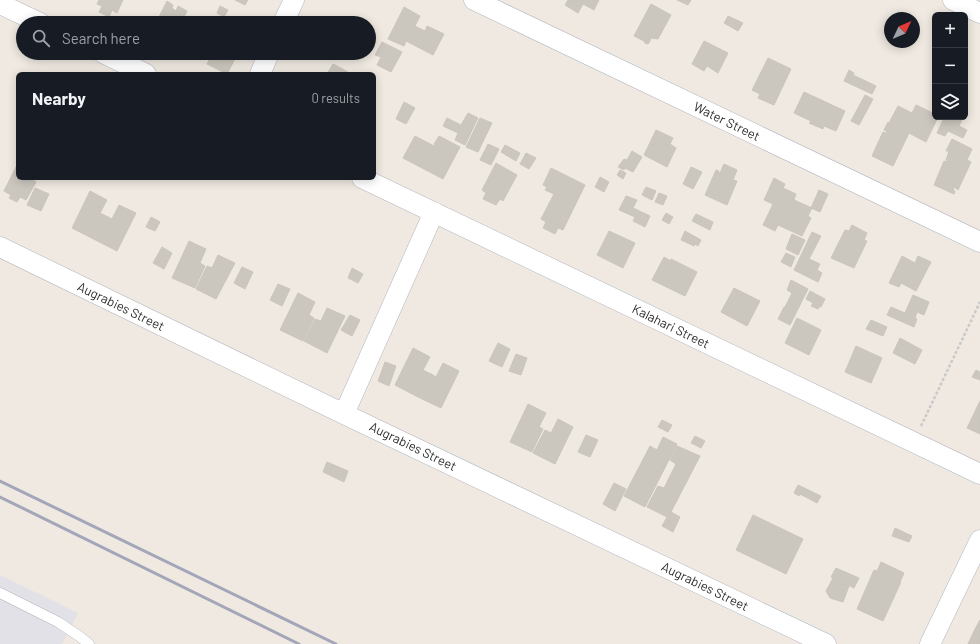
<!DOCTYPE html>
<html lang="en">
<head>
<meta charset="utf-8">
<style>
	body { margin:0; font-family:Barlow,sans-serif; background:#242831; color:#f1f3f6 }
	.controls { position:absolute; right:12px; top:12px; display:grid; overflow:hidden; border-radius:6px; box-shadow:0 2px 10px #0003 }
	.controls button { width:36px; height:36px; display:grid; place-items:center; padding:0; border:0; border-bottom:1px solid #363941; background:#171b24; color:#f1f3f6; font:20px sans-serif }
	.compass { position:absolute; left:884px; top:12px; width:36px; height:36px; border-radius:50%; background:#171b24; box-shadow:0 2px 10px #0003; rotate:46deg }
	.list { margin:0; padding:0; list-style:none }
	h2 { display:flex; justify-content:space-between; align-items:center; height:52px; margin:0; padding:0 16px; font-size:17px }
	h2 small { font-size:13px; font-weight:400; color:#9ea1a6 }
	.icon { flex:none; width:22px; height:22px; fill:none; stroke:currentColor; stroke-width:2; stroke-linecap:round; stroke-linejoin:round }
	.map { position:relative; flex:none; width:980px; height:644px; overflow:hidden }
	.search { position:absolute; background:#171b24; box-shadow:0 2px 10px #0003; left:16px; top:16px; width:360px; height:44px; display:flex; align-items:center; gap:10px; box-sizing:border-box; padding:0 14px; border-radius:22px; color:#9ea1a6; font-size:15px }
	.panel { position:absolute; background:#171b24; box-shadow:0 2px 10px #0003; left:16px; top:72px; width:360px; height:108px; border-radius:6px }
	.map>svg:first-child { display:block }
</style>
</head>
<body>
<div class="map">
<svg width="980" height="644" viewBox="0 0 980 644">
	<rect width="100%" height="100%" fill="#efe9e1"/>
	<!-- industrial -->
	<path fill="#e3e1e8" d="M0,575L78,613L62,644H0Z"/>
	<!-- building -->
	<path fill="#cbc7bf" stroke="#cbc5ba" d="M99,0H123L117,13L112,10L109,17L99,12L102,6L97,4Z
		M235,0H248L245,5Z
		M568,0H599L594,10L583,4L578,13L565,5Z
		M677,0H691L688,5Z
		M167,1L173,5L172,8L176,11L178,6L187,11L181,23H156Z
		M651,4L671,15L658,39L651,38L649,43L647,44L645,43L644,41L634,36Z
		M220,6L228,10L224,17L217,13Z
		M404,7L420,16L415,26L425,31L427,26L444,34L433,55L406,41L404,46L388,39Z
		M728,16L743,23L738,31L724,23Z
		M704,41L728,53L718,73L707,66L704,71L692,64Z
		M382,42L402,52L391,72L377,65L381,57L375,55Z
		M213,53H238L227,74L207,64Z
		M768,58L791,69L774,105L758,98L760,94L752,90Z
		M333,64L341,68L351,74H327Z
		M849,70L854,73L853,75L876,86L872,94L844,81Z
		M804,92L845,111L836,131L824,126L823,129L809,123L811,121L794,113Z
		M865,95L873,99L859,125L851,121Z
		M404,102L415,108L406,124L396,119Z
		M916,105L935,114V117H938L926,142L909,133L893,166L872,156L883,132L886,133L887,131L884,130L888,122L889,123L898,106L912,113Z
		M468,113L478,118L465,145L455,140L458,133L443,126L447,118L461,125Z
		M950,117H963L959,126L967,130L963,138L948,131L945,136L937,133L944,118L949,121Z
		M480,118L492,123L478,152L466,147Z
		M656,130L673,138L670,144L676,148L667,167L644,155Z
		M415,136L434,146L435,145L434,144L439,136L460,147L443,179L403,158Z
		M952,139L972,149L967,160L971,162L958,190L954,187L953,190L955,191L954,194L934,185L944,161L947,162V160H946L949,151H946Z
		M488,144L499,149L491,165L480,160Z
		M505,145L520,153L516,161L501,152Z
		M632,151L642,157L633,172L625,168L624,170L618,167L624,159L627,160Z
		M526,153L536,158L529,169L520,164Z
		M18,163V178H32L31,179L36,182L26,200L20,197L17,202L9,198L11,195L4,191Z
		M496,163L517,175L503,201L500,199L496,205L483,199L486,193L482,190Z
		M724,164L737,170L733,180L737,181L727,205L705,195L716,170L719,171L718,172L720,173Z
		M691,167L702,172L693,189L683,184Z
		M551,168L585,185L563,230L558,228L555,234L543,228L546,222L541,219L554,194L545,190L547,187L543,185Z
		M620,170L626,173L623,179L617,175Z
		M600,177L609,182L604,192L595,187Z
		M774,178L785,184L783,188L796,194L794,200L812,208L808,216L811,218L802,236L778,225L775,231L763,225L773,204L764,200Z
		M646,187L656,191L652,200L642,195Z
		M35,188L49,194L41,211L27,205Z
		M819,190L828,194L820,212L811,208Z
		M90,191L107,200L100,213L112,219L119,205L136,213L117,251L72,228Z
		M659,193L667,196L663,205L655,202Z
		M626,196L637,200L633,208L650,216L645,227L633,221L635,217L619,210Z
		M666,213L673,217L669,224L662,220Z
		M696,214L713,222L710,230L692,221Z
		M151,217L160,222L155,231L146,227Z
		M852,225L867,233L864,240L867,241L854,268L831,258L845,230L849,231Z
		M609,231L635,243L623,268L597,255Z
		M685,231L701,240L698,246L695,244L694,246L681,240Z
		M812,232L821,236L809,259L820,264L817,270L822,273L818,282L794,270Z
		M792,234L805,240L798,255L786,249Z
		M189,241L206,249L200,263L205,266L195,288L172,278Z
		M162,247L172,253L164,269L153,263Z
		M786,253L795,257L791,267L781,262Z
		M218,255L235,263L216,299L196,289L207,266L212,268Z
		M902,256L915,263L918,256L931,262L916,291L901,283L899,287L889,283Z
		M664,257L671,261V259L697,272L685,296L652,280Z
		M242,267L253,272L245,289L234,283Z
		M352,268L363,274L358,283L348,278Z
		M791,280L808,289L796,313L785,307L792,293L787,290Z
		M278,284L290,289L282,306L270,300Z
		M734,288L760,301L747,326L721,312Z
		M810,291L825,299L821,307L820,306L818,309L811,306L813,303L806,299Z
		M298,293L315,302L309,315L314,318L303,341L280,330Z
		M913,295L929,302L924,315L917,312L915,318L917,319L914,327L887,315L891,307L905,313Z
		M784,307L796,313L790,325L778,319Z
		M327,308L345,316L327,353L304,341L315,319L321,321Z
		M350,315L360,320L352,336L341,330Z
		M797,318L821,330L809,355L785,343Z
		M871,320L887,327L883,336L866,329Z
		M900,338L922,350L915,364L893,353Z
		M498,343L510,349L502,367L489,361Z
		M856,346L882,358L871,383L845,372Z
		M413,348L430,357L423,370L429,373L418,397L395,385Z
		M516,354L527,358L521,375L509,371Z
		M385,362L396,366L389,386L378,381Z
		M443,363L459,371L441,408L418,397L430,373L436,377Z
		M976,370L980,372V380L972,377Z
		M980,401V434L967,428Z
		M528,404L546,413L539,427L543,429L532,452L510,442Z
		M558,419L573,427L555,464L533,453L545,430L551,433Z
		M662,420L672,425L668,432L658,427Z
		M586,435L598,440L590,457L578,452Z
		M695,436L705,441L701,448L691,443Z
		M663,437L677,444L645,507L624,496L650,446L657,450Z
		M677,446L700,456L671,512L680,517L673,532L662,526L667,517L647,507L658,486L664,488L676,464L670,460Z
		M327,462L348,471L344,482L323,472Z
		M614,483L626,489L615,511L603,504Z
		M798,485L821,496L817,503L800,494L799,496L794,493Z
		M753,515L803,539L786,574L736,550Z
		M895,528L912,536L909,542L892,536Z
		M881,562L904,573L900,582H901L883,621L857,609L874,570L877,571Z
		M836,568L859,578L854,588L831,577Z
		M833,578L849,586L843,602L830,598L826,591Z
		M980,620V644H968L975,629Z"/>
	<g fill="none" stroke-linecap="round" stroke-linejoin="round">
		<!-- service casing -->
		<g stroke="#b4b7c1" stroke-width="11">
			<path id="service" d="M0,593L58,622L79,636L89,644"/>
		</g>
		<!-- minor casing -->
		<g stroke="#b4b7c1" stroke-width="21">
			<path id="minor" d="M474,0L980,242
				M953,0L980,13
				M0,4L40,23
				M283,23L294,0
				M103,53L146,74
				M260,74L269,53
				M362,178L980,474
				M0,247L344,414L826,644
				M344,414L434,212
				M930,644L980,540"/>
		</g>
		<!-- path -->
		<path stroke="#c9c9c9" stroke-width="2.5" stroke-dasharray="3 2" stroke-linecap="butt" d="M921,426L980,302"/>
		<!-- service -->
		<use href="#service" stroke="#fff" stroke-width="10"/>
		<!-- minor -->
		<use href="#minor" stroke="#fff" stroke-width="20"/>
		<!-- rail -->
		<path stroke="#a3a6b8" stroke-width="3" d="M0,481L336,644
			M0,497L299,644"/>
	</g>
	<g text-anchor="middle" stroke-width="4" stroke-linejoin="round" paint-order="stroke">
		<!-- street labels -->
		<g font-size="13" fill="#2e2e2e" stroke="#fff">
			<text transform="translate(727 121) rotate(26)" y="5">Water Street</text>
			<text transform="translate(121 306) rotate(26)" y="5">Augrabies Street</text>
			<text transform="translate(671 326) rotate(26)" y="5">Kalahari Street</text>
			<text transform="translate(413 446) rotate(26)" y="5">Augrabies Street</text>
			<text transform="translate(705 586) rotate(26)" y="5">Augrabies Street</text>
		</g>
	</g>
</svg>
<div class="controls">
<button>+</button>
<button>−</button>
<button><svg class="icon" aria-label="layers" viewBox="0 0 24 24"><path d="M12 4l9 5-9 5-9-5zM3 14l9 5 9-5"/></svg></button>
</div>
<svg class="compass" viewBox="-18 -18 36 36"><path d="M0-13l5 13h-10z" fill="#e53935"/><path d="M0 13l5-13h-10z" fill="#9ea1a6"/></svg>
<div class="search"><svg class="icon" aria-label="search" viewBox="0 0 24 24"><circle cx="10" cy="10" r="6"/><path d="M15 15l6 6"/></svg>Search here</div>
<section class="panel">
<h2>Nearby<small>0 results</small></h2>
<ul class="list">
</ul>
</section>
</div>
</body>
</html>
